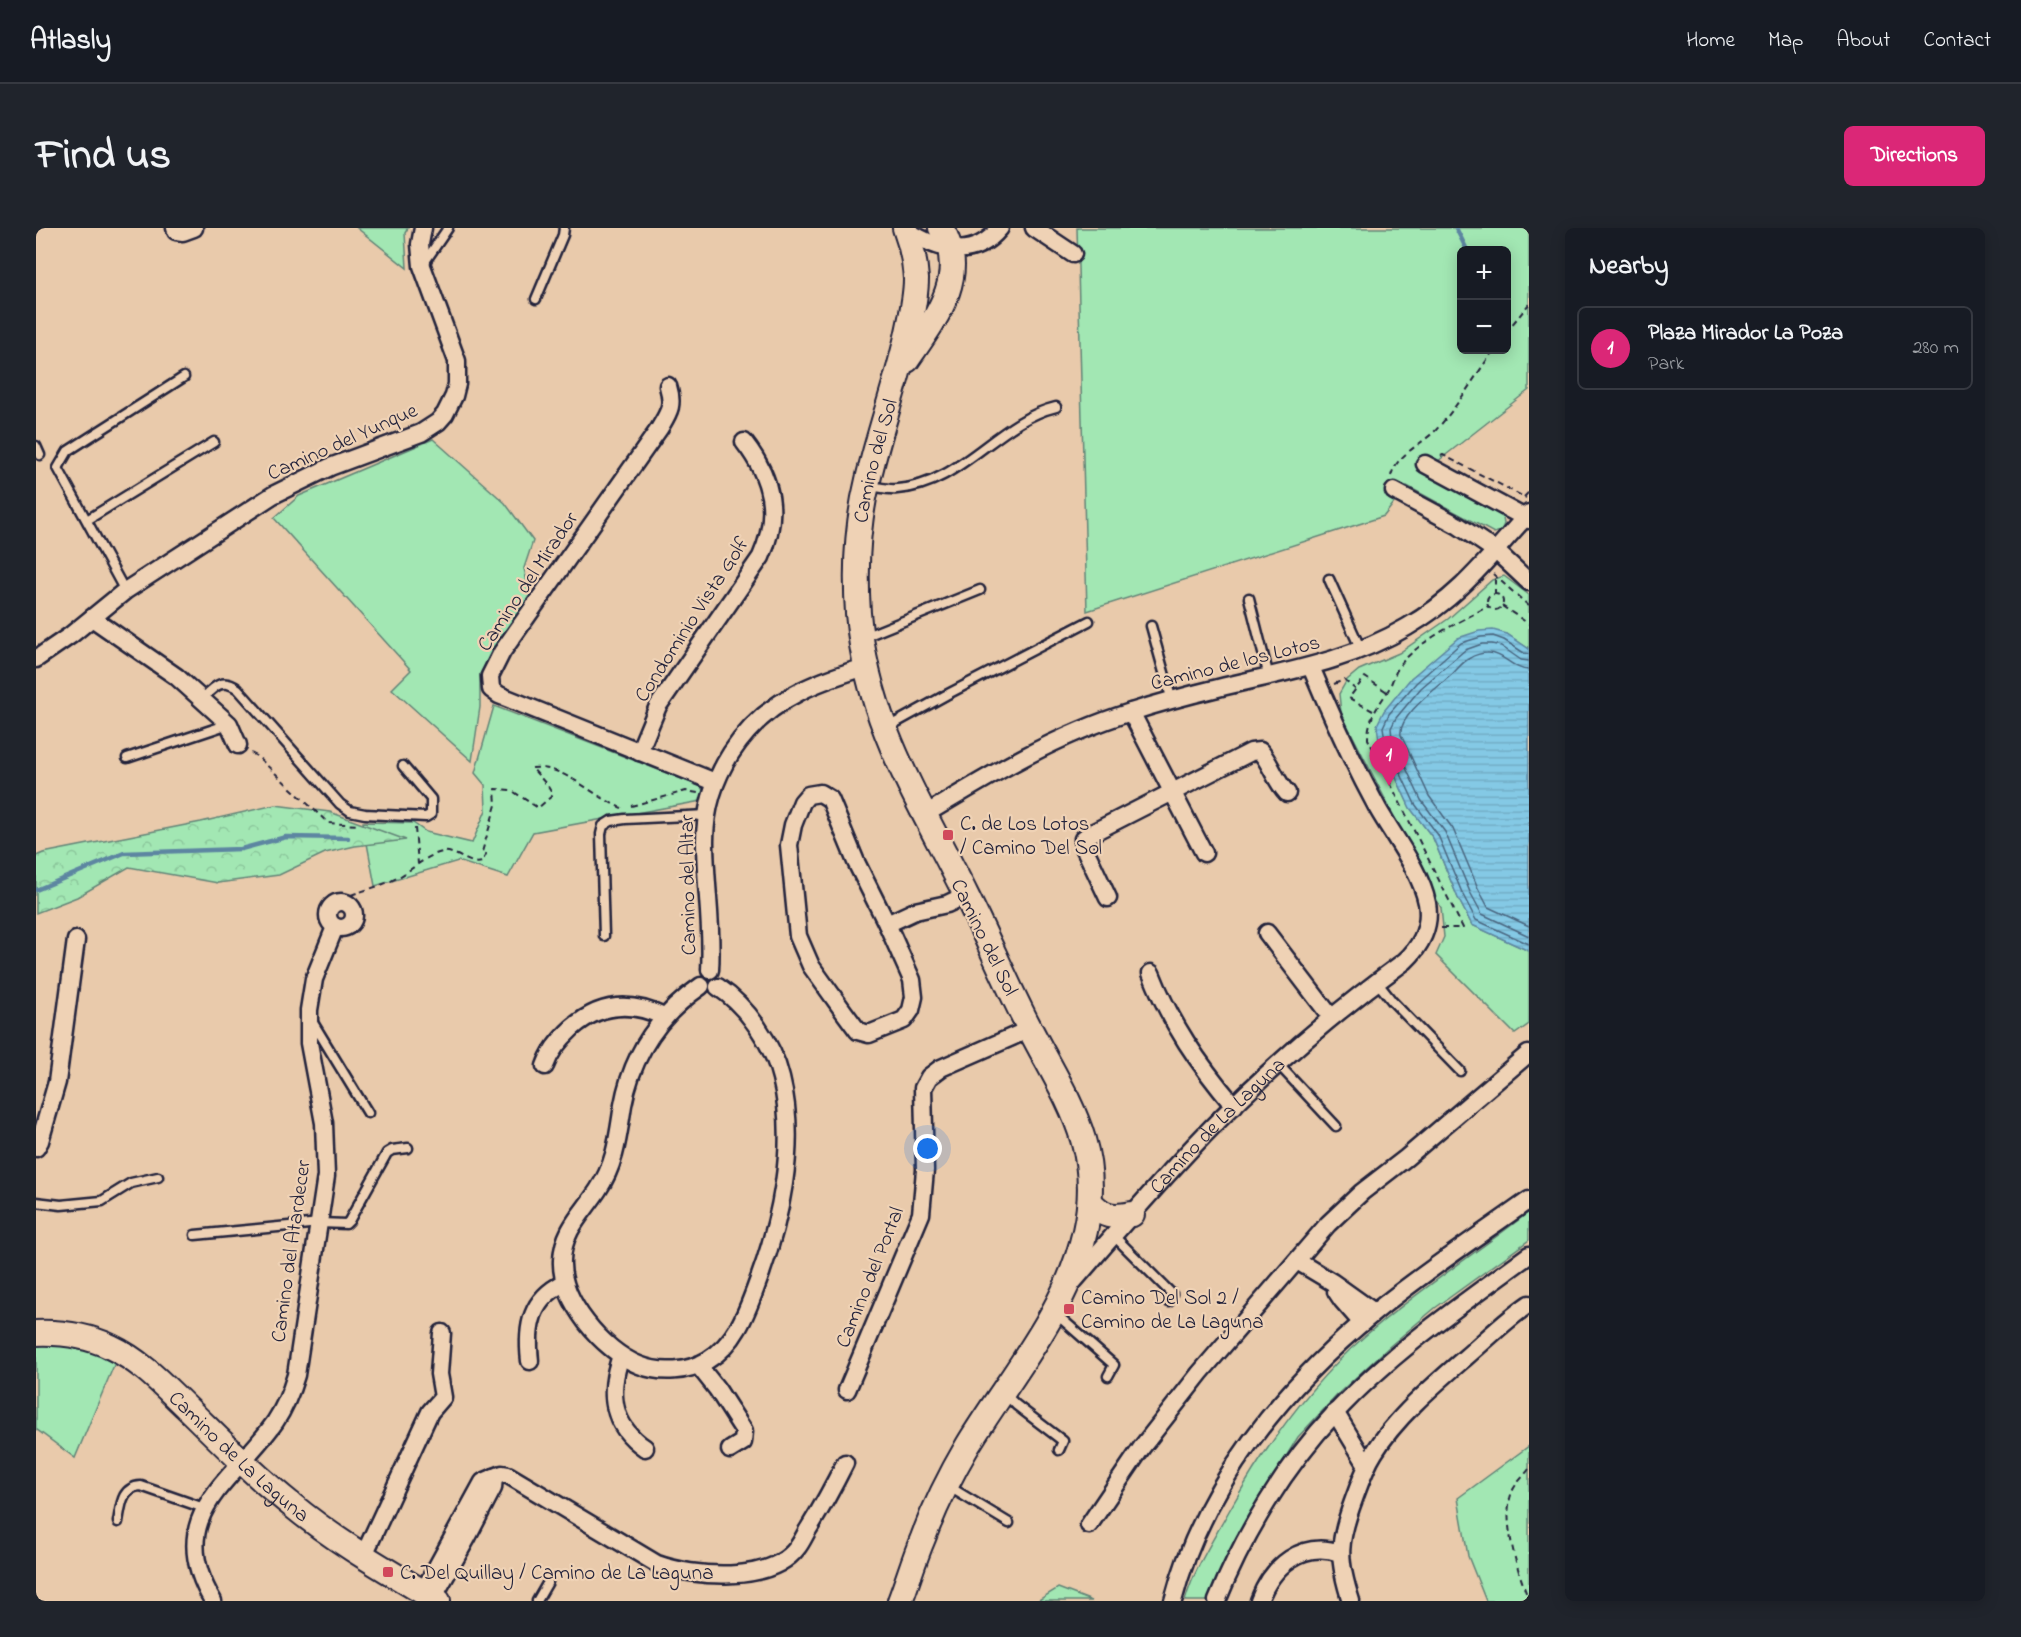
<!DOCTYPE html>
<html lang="en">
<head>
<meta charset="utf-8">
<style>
	body { margin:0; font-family:"Indie Flower",sans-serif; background:#20242c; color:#f1f3f6 }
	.controls { position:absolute; right:18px; top:18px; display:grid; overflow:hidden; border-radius:9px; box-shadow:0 3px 15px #0003 }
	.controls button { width:54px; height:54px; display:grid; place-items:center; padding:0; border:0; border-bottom:2px solid #363941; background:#171b24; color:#f1f3f6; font:30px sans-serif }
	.you { position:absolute; left:892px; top:921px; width:21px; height:21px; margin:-15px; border:4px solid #fff; border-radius:50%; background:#1a73e8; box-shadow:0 0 0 9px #1a73e833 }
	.badge { display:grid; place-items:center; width:39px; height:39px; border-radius:50%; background:#db2777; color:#fff; font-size:20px; font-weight:700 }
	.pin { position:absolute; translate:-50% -50px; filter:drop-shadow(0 2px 3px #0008) }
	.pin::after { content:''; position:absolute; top:32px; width:21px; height:18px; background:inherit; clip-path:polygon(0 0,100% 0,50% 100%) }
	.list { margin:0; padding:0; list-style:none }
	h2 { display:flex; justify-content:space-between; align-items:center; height:78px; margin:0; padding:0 24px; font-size:26px }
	h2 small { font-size:20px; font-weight:400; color:#9ea1a6 }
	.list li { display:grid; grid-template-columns:39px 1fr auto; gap:18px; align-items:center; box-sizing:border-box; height:84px; margin:0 12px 12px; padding:0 12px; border:2px solid #363941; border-radius:9px }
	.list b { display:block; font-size:22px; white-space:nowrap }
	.list p { margin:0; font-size:20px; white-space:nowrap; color:#9ea1a6 }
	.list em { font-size:20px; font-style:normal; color:#9ea1a6 }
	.map { position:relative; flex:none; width:1493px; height:1373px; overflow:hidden; border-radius:9px }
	header { display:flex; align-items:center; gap:36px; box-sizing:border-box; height:84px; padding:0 30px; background:#171b24; border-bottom:2px solid #363941 }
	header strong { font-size:28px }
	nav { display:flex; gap:33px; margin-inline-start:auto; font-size:21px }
	.intro { display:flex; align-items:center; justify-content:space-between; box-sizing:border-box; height:144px; padding:0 36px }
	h1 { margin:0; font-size:42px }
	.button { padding:15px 27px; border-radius:9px; background:#db2777; color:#fff; font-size:21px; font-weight:700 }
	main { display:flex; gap:36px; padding:0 36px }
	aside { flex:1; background:#171b24; border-radius:9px; box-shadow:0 3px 15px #0003 }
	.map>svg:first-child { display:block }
</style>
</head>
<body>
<header>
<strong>Atlasly</strong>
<nav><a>Home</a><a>Map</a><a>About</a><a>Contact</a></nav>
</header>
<div class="intro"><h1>Find us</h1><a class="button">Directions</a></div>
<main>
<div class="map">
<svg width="1493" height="1373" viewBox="0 0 1493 1373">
	<defs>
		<pattern id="forest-crowns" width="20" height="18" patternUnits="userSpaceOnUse" patternTransform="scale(1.5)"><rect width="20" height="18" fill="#a2e7b3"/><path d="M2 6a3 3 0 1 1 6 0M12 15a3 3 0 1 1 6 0" fill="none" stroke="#8bc69b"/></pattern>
		<pattern id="water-rules" width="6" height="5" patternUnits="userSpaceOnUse" patternTransform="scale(1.5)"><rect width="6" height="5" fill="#84c9e5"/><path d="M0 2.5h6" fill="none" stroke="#72acc5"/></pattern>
	</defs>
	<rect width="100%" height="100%" fill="#e9caab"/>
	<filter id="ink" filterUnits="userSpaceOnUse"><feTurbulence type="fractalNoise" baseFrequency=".0167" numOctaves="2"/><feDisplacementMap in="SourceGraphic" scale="12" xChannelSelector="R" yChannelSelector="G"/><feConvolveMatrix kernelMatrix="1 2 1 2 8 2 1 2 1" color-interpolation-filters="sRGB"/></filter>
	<g filter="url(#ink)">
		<!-- green -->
		<path fill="#a2e7b3" stroke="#628477" stroke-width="1.5" fill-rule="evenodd" d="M321,0H372L369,5L371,40Z
			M1041,0H1493V162L1388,244L1466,284L1468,296L1465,303L1458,305L1371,258L1348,288L1051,383ZM1426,22H1470V122H1426Z
			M397,211L469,275L497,313L488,340L494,369L444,446V479L436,533L356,461L375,442L238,290L263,268Z
			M1468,348L1493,367V421L1471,406L1396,434L1375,450L1343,513L1374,579L1397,610L1422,670L1436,697L1493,723V796L1479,806L1400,727L1408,709L1405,680L1305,485L1303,466L1311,452L1323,442L1363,425L1412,391L1456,352Z
			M458,478L664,558L667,562L665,573L497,604L472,649L422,633L339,658L327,594L377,595L390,604L436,615L450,582L449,557L439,545Z
			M1493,984V1012L1399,1080L1354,1118L1305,1163L1262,1209L1231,1259L1197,1321L1174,1373H1149C1158,1341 1177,1312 1193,1283C1229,1219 1274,1156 1329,1108C1381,1063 1439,1026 1493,984Z
			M33,1114L81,1130L39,1230L0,1201V1117Z
			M1493,1218V1373H1450L1432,1328L1422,1270Z
			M1022,1360L1056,1373H1001Z"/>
		<!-- forest -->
		<path fill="url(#forest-crowns)" stroke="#628477" stroke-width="1.5" d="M239,577L294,584L370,612L319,618L289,625L243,647L182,655L93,639L41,669L0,685V628L7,625L165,594Z"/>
		<!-- water -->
		<path fill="url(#water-rules)" stroke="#5d86a1" stroke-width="1.5" d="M1457,402L1471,406L1493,421V723L1436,697L1422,670L1397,610L1374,580L1343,513L1341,497L1348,483L1375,450L1422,410L1443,403Z"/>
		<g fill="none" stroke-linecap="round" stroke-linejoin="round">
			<!-- shore -->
			<path stroke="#49657f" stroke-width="1.5" d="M1493,426L1488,425L1468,412L1457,408L1445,409L1425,415L1380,455L1353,486L1347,499L1349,512L1379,576L1402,607L1427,667L1440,692L1493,716
				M1493,433L1485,432L1465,418L1456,416H1446L1429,422L1385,460L1360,490L1355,500L1356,510L1385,572L1409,604L1434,664L1446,686L1493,708
				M1493,442C1477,442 1467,424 1451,425C1446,425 1438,427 1434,430C1426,434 1420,443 1413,449C1400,461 1362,488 1365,507L1393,568L1417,601L1442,660L1452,679L1493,698"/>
			<!-- stream -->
			<path stroke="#5d86a1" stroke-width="4.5" d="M1420,0L1431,22
				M0,662L88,625L205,621L250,609L312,610"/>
			<!-- lane casing -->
			<g stroke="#22223b" stroke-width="13">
				<path id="lane" d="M388,35L412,0
					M500,71L527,7L528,0
					M0,218L4,227
					M834,258C842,259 852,262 861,261C925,257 961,193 1020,179
					M51,292L178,214
					M1293,351L1325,422
					M89,363L22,240L32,223L148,149
					M1213,370L1233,449
					M1115,398L1136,473
					M828,409L944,362
					M166,471C178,459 186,449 202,461L304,576L314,583L329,586L390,589L395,586V571L367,538
					M852,499L910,467L1053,393
					M91,530L193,496
					M568,708L565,606L567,598L575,593L589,591L671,587
					M1341,754L1356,773L1424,843
					M276,793L332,885
					M1242,836L1300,898
					M0,974L25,977L66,973L95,955L122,949
					M159,1007L284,995L310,996L313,993L351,925L356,922L372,920
					M1078,1008L1136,1066L1133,1074
					M1020,1086L1078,1137L1072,1148
					M968,1165L980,1177L1027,1213L1023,1222
					M912,1258L973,1295
					M82,1294C85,1278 85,1259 105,1258L168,1280
					M501,1373L512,1354"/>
			</g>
			<!-- street casing -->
			<g stroke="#22223b" stroke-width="21">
				<g id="street">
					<path d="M139,0L140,3L147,4L158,0"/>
					<path d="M998,0L1037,26"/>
					<path d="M870,2C901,21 935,35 964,0"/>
					<path d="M632,158C638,178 633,184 623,201L466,424L454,448L455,461L463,467L679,554"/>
					<path d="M1389,236L1493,292"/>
					<path d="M1358,263L1423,298L1460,323L1493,354"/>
					<path d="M56,390L141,449L193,496L202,517"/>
					<path d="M0,431L35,407L89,363L237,267L294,239L385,205L402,194L409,186L418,168L421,156V133L386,38L384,16L387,0"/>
					<path d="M1095,484L1168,625"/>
					<path d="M603,524L622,478L725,329C744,286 736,250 708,214"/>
					<path d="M784,565L794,571L820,634L851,696L876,752L878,769L875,782L868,792L833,806L822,803L808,784L775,738L762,708L753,617L757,597L766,574L772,567Z"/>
					<path d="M888,587C954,547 1020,507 1095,484C1123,475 1153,467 1182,460C1247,444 1312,434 1371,399C1425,368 1452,330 1493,285"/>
					<path d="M1072,670L1047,617V611L1052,607L1215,524L1224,523C1235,535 1239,553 1251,565"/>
					<circle cx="305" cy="687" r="13"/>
					<path d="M851,696L879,683L911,676L930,667"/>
					<path d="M1231,705L1295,789"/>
					<path d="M674,742C677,698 669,657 669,613C669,549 707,492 765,463C786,452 807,446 829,439"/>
					<path d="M1115,745C1135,796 1162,835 1198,878"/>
					<path d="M665,758C623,787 596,827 587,877C582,908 580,935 562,962C547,985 527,1002 526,1032C524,1072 567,1123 603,1137C625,1146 652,1144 672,1132C699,1116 710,1086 720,1059C744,996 762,917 745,850C737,816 711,778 682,759"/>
					<path d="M509,838C514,823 524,811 536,800C564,775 595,773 628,789"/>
					<path d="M0,920L4,913L21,854L40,712"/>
					<path d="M1261,1033L1296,1054L1338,1084"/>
					<path id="s1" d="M1037,1054C1082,1002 1127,949 1175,900C1235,839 1300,783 1369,733C1385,718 1395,698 1391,675C1385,644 1358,609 1342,581C1317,535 1295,487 1275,439"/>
					<path d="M1300,1063L1306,1072L1326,1095"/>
					<path d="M585,1128C572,1164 575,1197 609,1220"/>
					<path d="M494,1133C490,1098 495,1071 528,1055"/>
					<path d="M662,1137L681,1161L708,1203L707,1214L694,1222"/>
					<path d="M811,1162L885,986L889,942L887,860L893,849L905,840L994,801"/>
					<path d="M1299,1184L1331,1237"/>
					<path d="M1053,1297L1106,1219L1164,1145L1292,996L1326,964L1370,930L1492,826"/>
					<path d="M327,1329L394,1184L407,1169L403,1146L406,1105"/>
					<path d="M387,1364L447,1254L466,1246L472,1247L621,1336C657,1349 734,1356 761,1320C766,1314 769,1306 773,1300C786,1279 798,1257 809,1235"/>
					<path d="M397,1370L432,1308L457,1260L458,1249"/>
					<path d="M177,1373C126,1287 197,1254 239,1194C249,1179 255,1164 260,1147L290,948L288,895L273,815V782L278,751L299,699"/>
					<path d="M1137,1373C1167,1257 1247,1159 1339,1084C1388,1044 1441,1009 1493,972"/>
					<path d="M1181,1373C1208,1306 1249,1238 1299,1185C1356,1124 1426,1076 1493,1027"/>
					<path d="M1223,1373C1236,1338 1266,1312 1304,1325"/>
					<path d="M1315,1373C1301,1330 1302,1314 1318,1271C1324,1255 1329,1239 1338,1225C1359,1190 1399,1156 1430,1129C1451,1111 1471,1091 1493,1076"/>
				</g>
			</g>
			<!-- secondary casing -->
			<g stroke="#22223b" stroke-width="28">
				<g id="secondary">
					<path d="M871,132C897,94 935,48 905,0"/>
					<path d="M1054,974C1068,989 1076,990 1096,986"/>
					<path id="s2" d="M0,1105C26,1104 52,1108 75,1119C105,1133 127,1157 150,1179C185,1213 219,1248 257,1278C302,1315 352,1343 402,1373"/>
					<path id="s3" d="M864,1373C872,1352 878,1331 887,1310C899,1278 915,1246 932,1217C974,1148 1031,1084 1049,1003C1068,919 1030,871 994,801C971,757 952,711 930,667C883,572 831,494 822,385C819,341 821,296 832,252C843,204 860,158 871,109C875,90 880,70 880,51C879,33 875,16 869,0"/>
				</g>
			</g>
			<!-- path -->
			<path stroke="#22223b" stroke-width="2" stroke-dasharray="6 4.5" stroke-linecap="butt" d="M1470,104L1493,76
				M1405,228L1407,227L1490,270
				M1355,248C1360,227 1385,217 1400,202C1422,178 1439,148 1458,122
				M1488,269L1493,264
				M1457,346L1493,378
				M1451 374a8 8 0 1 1 16 0a8 8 0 1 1-16 0Z
				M1459,367V348
				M1466,378L1493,396
				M1298,456L1308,452L1319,461
				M1337,483L1313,470L1329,449L1351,464
				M215,525L222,529L292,595L323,597
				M496,540C528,536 557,569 586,580
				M595,578L650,563L662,565
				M379,600L382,636
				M310,675L312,668C328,662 346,658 361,650C376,642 389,628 406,624C421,622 433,638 446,634L450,626L446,624L460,577L459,561L475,562L502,580L517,567L511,557L496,540
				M1405,700H1427L1332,511C1332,492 1340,481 1350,466C1356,457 1358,445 1364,437C1386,410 1423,395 1452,378
				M1493,1241C1488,1248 1479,1256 1476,1264C1465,1292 1482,1345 1493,1372"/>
			<!-- lane -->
			<use href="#lane" stroke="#efd2b5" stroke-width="8"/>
			<!-- street -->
			<use href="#street" stroke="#efd2b5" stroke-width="16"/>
			<!-- secondary -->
			<use href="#secondary" stroke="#efd2b5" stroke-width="24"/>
		</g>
	</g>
	<!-- markers -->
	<g fill="#d1495b" stroke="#efd2b5" stroke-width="2">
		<rect x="906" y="601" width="12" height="12" rx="3"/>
		<rect x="1027" y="1075" width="12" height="12" rx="3"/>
		<rect x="346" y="1338" width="12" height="12" rx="3"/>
	</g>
	<g text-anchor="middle" stroke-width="4.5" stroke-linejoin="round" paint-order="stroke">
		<!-- street labels -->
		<g font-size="21" fill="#22223b" stroke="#efd2b5">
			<text transform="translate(306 213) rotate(-24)" y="7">Camino del Yunque</text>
			<text dy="7" stroke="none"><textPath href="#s3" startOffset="1238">Camino del Sol</textPath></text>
			<text transform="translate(491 353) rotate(-56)" y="7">Camino del Mirador</text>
			<text transform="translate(655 391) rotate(-57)" y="7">Condominio Vista Golf</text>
			<text transform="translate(1199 434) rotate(-14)" y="7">Camino de los Lotos</text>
			<text transform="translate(651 657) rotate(-91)" y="7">Camino del Altar</text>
			<text transform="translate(949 709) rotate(64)" y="7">Camino del Sol</text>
			<text dy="7" stroke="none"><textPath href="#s1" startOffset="213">Camino de La Laguna</textPath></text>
			<text transform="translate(254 1023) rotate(-82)" y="7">Camino del Atardecer</text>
			<text transform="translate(833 1049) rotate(-68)" y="7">Camino del Portal</text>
			<text dy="7" stroke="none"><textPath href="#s2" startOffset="246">Camino de La Laguna</textPath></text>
		</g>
		<!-- poi labels -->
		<g font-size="21" fill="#22223b" stroke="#efd2b5" text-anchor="start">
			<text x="924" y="602">C. de Los Lotos<tspan x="924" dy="24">/ Camino Del Sol</tspan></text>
			<text x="1045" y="1076">Camino Del Sol 2 /<tspan x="1045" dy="24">Camino de La Laguna</tspan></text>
			<text x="364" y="1351">C. Del Quillay / Camino de La Laguna</text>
		</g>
	</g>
</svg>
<div class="controls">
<button>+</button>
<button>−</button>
</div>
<div class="you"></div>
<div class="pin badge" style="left:1353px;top:558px">1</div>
</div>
<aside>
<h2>Nearby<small></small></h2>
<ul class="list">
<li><span class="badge">1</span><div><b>Plaza Mirador La Poza</b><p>Park</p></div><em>280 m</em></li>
</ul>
</aside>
</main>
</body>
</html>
